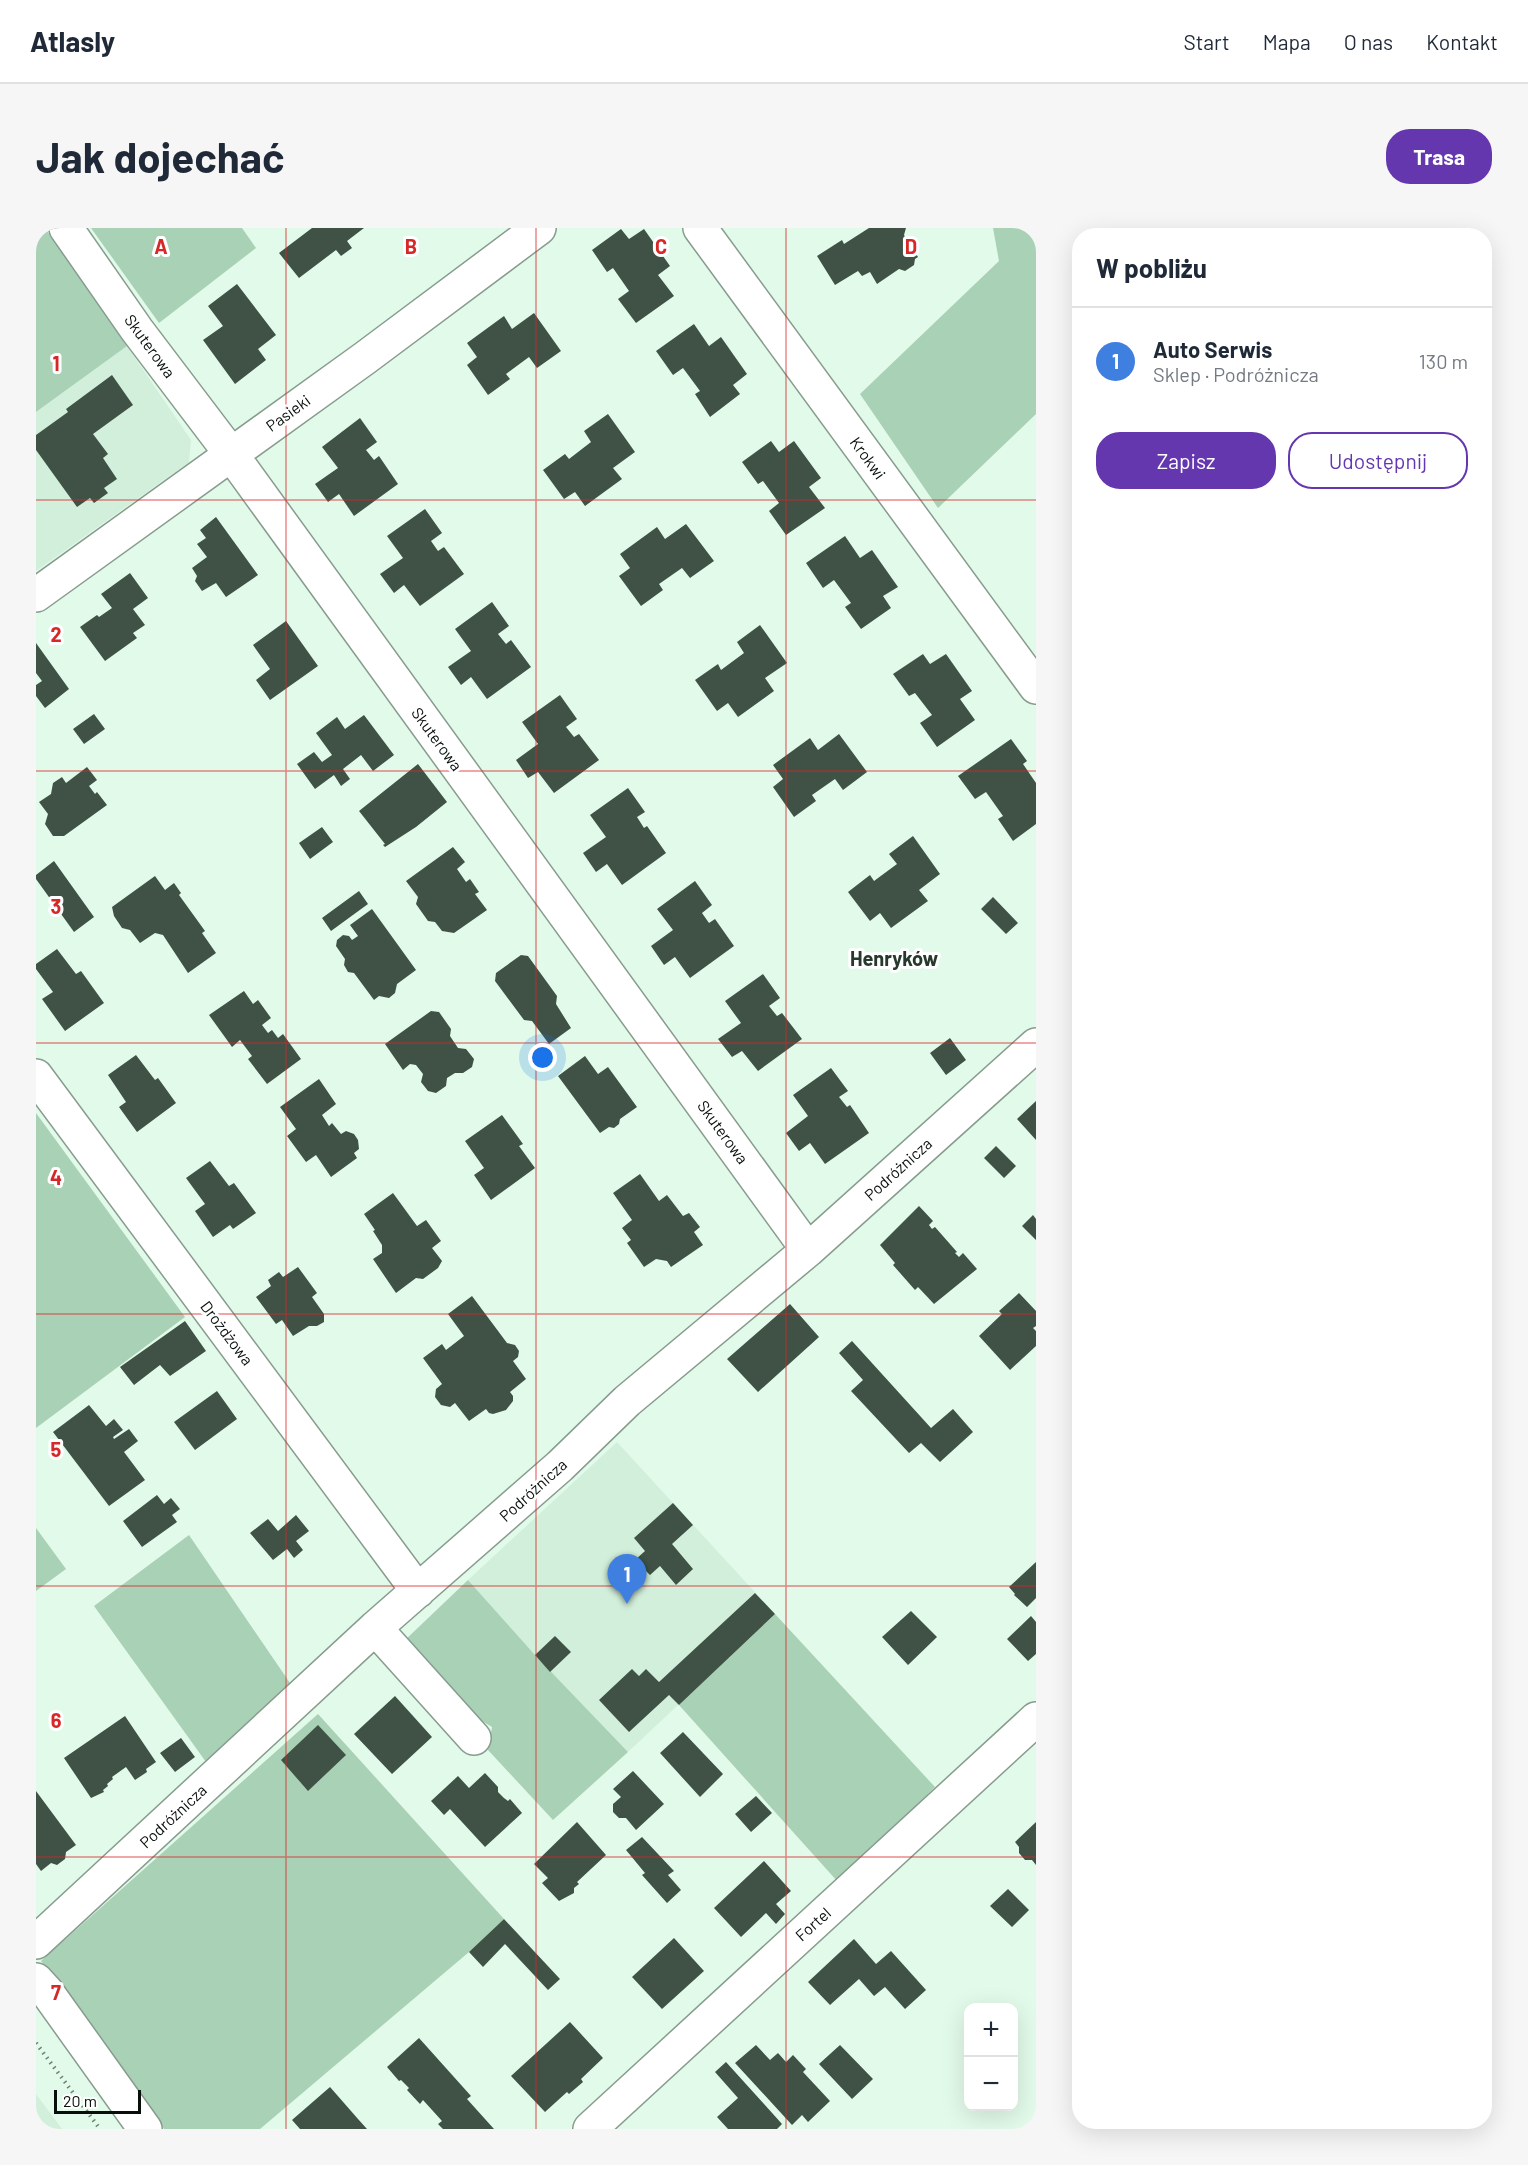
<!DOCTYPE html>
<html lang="pl">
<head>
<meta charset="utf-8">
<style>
	body { margin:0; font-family:Barlow,sans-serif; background:#f6f6f7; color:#1f2937 }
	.controls { position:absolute; right:18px; bottom:18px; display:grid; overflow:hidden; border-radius:12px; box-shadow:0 6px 24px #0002 }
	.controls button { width:54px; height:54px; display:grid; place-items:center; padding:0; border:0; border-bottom:2px solid #e0e1e3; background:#fff; color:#1f2937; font:30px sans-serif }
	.scale { position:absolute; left:18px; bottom:15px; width:87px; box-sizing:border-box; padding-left:6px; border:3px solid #080f0a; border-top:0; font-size:16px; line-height:21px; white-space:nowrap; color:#080f0a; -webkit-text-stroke:4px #fff; paint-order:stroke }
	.you { position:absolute; left:507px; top:830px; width:21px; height:21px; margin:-15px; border:4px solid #fff; border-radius:50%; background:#1a73e8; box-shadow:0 0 0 9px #1a73e833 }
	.badge { display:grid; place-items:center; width:39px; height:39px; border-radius:50%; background:#6537af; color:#fff; font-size:20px; font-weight:700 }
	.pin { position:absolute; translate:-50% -50px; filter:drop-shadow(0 2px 3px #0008) }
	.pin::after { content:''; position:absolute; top:32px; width:21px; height:18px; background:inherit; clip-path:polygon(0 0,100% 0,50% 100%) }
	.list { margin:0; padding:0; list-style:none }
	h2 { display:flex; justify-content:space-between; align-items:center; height:78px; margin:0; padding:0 24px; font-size:26px }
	h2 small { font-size:20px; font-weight:400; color:#747a83 }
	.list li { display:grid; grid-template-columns:39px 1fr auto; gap:18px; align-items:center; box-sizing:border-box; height:108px; padding:0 24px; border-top:2px solid #e0e1e3 }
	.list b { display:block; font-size:22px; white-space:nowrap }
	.list p { margin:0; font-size:20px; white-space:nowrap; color:#747a83 }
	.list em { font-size:20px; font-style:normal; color:#747a83 }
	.actions { display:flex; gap:12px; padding:18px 24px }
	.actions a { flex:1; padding:14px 0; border:2px solid #6537af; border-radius:24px; text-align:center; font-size:21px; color:#6537af }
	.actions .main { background:#6537af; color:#fff }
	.map { position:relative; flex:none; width:1000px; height:1901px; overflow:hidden; border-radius:24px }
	header { display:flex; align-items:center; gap:36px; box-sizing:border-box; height:84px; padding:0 30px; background:#fff; border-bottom:2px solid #e0e1e3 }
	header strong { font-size:28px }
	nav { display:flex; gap:33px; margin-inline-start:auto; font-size:21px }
	.intro { display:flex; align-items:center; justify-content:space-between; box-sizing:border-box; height:144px; padding:0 36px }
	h1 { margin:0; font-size:42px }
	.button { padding:15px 27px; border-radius:24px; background:#6537af; color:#fff; font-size:21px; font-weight:700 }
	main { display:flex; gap:36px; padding:0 36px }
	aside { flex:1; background:#fff; border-radius:24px; box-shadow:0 6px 24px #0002 }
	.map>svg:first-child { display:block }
</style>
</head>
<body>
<header>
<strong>Atlasly</strong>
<nav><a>Start</a><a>Mapa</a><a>O nas</a><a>Kontakt</a></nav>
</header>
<div class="intro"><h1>Jak dojechać</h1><a class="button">Trasa</a></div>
<main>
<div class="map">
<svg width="1000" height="1901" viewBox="0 0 1000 1901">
	<rect width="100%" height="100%" fill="#e2faea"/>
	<!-- built -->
	<path fill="#d2efdb" d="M91,118L155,212L153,234L0,343V184Z
		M581,1214L739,1386L592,1524L499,1427L432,1352Z
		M0,1866L26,1901H0Z"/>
	<!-- green -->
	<path fill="#a9d1b6" d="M0,0H9L91,118L0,184Z
		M55,0H206L220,20L123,95Z
		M957,0H1000V186L902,280L824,166L963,33Z
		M0,885L149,1089L0,1200Z
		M0,1300L30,1341L0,1363Z
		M153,1307L254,1455L170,1534L58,1378Z
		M432,1352L499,1427L592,1524L517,1592L452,1522L456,1499L429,1483L367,1414Z
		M739,1386L899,1559L802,1654L643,1477Z
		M282,1486L468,1691L433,1724L224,1901H128L5,1733Z"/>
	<!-- building -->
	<path fill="#3f5245" d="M276,0H328L311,13L316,20L305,28L300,22L263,50L243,25Z
		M833,0H870L868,7L882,29L879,31L878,37L869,43L863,41L841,56L834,44L826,48L822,43L799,57L781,28L806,12L808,16Z
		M585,1L593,11L608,1L634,38L622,47L638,68L600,95L582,71L593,63L577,40L571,44L556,22Z
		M201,56L240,107L222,121L230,132L199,156L167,112L187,98L172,78Z
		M498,85L525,123L501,140L493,129L470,146L474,151L452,167L431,137L441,129L431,115L468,88L476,101Z
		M658,96L673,118L685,109L711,146L697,157L704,166L674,189L659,166L664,163L647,140L637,147L620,123Z
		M76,147L97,177L57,206L72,226L67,230L81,251L68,260L72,265L58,275L54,270L41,279L0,222V207L32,184L30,181Z
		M572,186L599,224L577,240L586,251L549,278L539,264L528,271L507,242L529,226L533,231L555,214L548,203Z
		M324,190L341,214L330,222L338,232L343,228L362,256L318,288L303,266L292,274L279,256L302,240L286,219Z
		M735,213L743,224L758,213L785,250L773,259L789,280L750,307L733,283L743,275L727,253L722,256L706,234Z
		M389,281L406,305L395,313L402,323L408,319L428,346L384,378L368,357L358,365L344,346L367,330L351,308Z
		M180,289L222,347L190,369L180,355L166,363L159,353L161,348L156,340L171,329L161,316L170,310L164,302Z
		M650,296L678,333L654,350L646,340L623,356L627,362L605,378L583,348L594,340L584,326L621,299L629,311Z
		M809,308L824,330L836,322L862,359L847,368L855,380L825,401L809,379L815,375L798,352L787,360L770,335Z
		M94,345L112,370L97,381L109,397L97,405L101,410L69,433L44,399L61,387L63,389L76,380L65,366Z
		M456,374L473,398L462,406L470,416L475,412L495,439L451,471L435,449L425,457L412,439L435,423L419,401Z
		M250,393L282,438L234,472L220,452L234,441L217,417Z
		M724,397L751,435L729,450L738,463L702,489L692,475L681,483L659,452L682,436L685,442L708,425L701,414Z
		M0,415L33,461L9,480L0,468V457L6,453L0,445Z
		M887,426L894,436L910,426L936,463L924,471L939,492L901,519L884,495L896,487L879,465L873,468L857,446Z
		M524,467L541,491L530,499L538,509L543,506L563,532L518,565L502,544L492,550L480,532L502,516L486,494Z
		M58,486L69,501L48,516L37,501Z
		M328,487L358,527L337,543L325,527L307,541L314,551L305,558L298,547L279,561L261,536L278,524L286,534L296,527L280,505L301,489L309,501Z
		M803,506L831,544L807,562L799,551L776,567L780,573L758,589L737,559L747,551L737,537L774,510L782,522Z
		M975,511L991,533L987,536L1000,555V596L977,613L962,591L967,588L950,564L939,571L922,548Z
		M382,536L411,574L380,599L349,619L347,617L349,616L323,583Z
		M51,539L61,552L53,558L59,566L61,564L71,577L28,608H17L9,596L12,586L3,574L15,566L17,555L26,549L30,555Z
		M592,560L609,584L601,589L608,600L611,598L630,625L586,657L571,636L560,644L547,625L570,609L554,587Z
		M286,599L297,614L274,631L263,615Z
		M877,608L904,646L883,662L892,673L855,700L844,685L834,693L812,664L834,647L838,653L861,636L853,626Z
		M417,619L429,634L421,641L430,654L434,651L443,664L439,666L451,682L418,705L406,703L399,694L392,693L380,676L382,669L370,653Z
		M18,633L58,689L38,704L0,651V647Z
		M119,648L129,662L138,655L145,665L143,667L169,703L166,705L180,725L152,745L127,707L119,705L104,715L94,702L86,700L78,688L76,679Z
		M659,653L676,677L666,685L673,695L679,691L698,718L654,750L639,729L628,737L615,718L637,702L621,681Z
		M323,663L332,676L295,703L286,690Z
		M957,669L982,695L970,706L945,681Z
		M336,681L380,742L361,756L359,765L353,770L343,768L338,772L318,745L312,744L308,737L309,731L300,718L301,712L307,707L313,708L316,712L322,708L314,697Z
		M21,721L40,746L45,743L68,775L29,803L6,771L17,764L0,741V736Z
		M485,727L492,728L521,768L520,776L535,800L513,816L496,793L488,792L459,753L460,745Z
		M727,746L744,770L733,778L741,788L746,785L766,811L722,843L706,823L696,829L682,811L705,795L689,773Z
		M208,763L217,776L222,772L235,790L226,797L232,805L236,802L242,810L247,806L265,831L231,856L212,831L216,828L204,812L196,819L173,787Z
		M395,783L403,784L415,801L414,808L422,820L430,821L438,831L436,839L427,845H419L411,850L410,858L400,865L392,863L385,854L387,846L380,837L374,836L367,842L349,816Z
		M914,810L930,832L910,847L894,825Z
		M100,827L119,852L122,850L140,875L101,904L83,879L90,874L72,847Z
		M549,828L562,846L572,839L601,879L584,891L583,896L578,900L573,899L564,905L522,848Z
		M795,840L812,863L803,869L811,879L814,877L833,905L789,936L774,915L763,923L750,905L772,888L757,867Z
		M283,851L300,876L286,887L293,898L296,895L305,906L310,903L318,906L322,912L323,921L318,925L321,930L295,949L280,927L270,934L251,908L260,901L244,879Z
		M1000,873V912L981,891Z
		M466,887L487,916L483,918L499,940L455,972L438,947L448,940L429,913Z
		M960,918L980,938L968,950L948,930Z
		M174,933L193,958L198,955L220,985L197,1001L194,997L177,1009L159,983L169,976L150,950Z
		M604,946L623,973L631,967L647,988L653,985L664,999L658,1004L667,1017L635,1039L631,1033L620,1031L608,1039L591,1015L595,1012L586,1000L596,992L577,965Z
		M357,965L381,998L390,992L405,1013L396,1020L406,1033L402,1040L387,1051L380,1050L360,1065L337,1031L346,1025V1017L337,1003L339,1002L328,986Z
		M883,978L897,993L893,997L896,1001L899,999L921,1024L919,1025L923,1029L927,1025L941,1041L898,1076L882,1059L879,1062L857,1037L859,1035L844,1017Z
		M997,987L1000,991V1012L986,998Z
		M262,1039L281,1065L276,1069L288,1086V1094L281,1098H273L257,1108L246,1092L240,1096L220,1069L235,1058L232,1052L243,1044L247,1049Z
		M983,1065L1000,1083V1098L997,1100L1000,1103V1118L974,1142L943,1108L966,1086L963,1083Z
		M436,1068L471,1115L479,1117L483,1123L482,1129L477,1133L490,1151L474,1164L477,1168V1173L470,1182L457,1186L453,1185L450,1181L433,1193L419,1175L414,1179L405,1177L399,1169L400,1161L406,1156L387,1130L406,1116L410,1122L428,1108L412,1086Z
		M754,1076L783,1109L722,1164L691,1131Z
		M149,1093L170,1123L134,1148L124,1137L98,1157L84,1139Z
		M816,1113L895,1200L917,1181L937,1204L904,1234L885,1215L873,1225L815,1163L827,1152L803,1125Z
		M181,1163L201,1191L159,1222L138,1194Z
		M53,1177L70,1198L78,1191L87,1202L77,1209L78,1211L93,1201L102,1213L88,1224L109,1252L73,1278L17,1204Z
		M121,1267L128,1276L135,1270L144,1281L136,1287L141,1294L106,1319L87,1293Z
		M637,1275L657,1297L636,1316L657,1341L640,1357L624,1338L614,1347L599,1332L609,1323L598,1310Z
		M260,1287L273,1303L260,1313L267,1322L258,1330L251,1321L237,1332L214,1305L232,1291L242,1303Z
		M1000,1334V1370L991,1379L978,1367L979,1366L973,1359Z
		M719,1365L739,1386L643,1477L633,1467L593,1504L563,1472L596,1441L603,1448L610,1441L623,1454Z
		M875,1383L901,1409L872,1437L846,1409Z
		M995,1388L1000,1394V1426L992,1433L971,1411Z
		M519,1408L535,1424L514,1444L499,1427Z
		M359,1468L396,1509L356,1546L318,1506Z
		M89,1488L120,1534L110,1541L111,1544L99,1552L90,1539L76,1549L77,1551L71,1556L72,1558L67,1562L68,1564L55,1570L28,1530Z
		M282,1497L310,1527L272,1563L245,1532Z
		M647,1504L687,1546L664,1569L624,1525Z
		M145,1510L159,1529L139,1544L124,1525Z
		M597,1543L628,1576L600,1602L590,1590H583L577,1584V1576L585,1569L577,1561Z
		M449,1545L462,1559V1564L468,1570L472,1573L474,1571L486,1585L449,1619L414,1581L408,1587L395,1573L422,1548L433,1560Z
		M0,1563L40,1617L30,1624L29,1631L21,1637L15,1635L5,1643L0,1636Z
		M720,1568L736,1585L715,1604L699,1586Z
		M541,1594L570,1627L541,1654L543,1656L538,1660V1665L523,1673L506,1655L512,1650L498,1636Z
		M1000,1594V1637L996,1632H989L983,1625V1619L979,1614Z
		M606,1609L638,1643L632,1647L645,1662L631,1675L606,1647L609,1645L590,1622Z
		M728,1633L755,1663L740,1676L749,1686L740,1696L730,1685L705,1709L678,1680Z
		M972,1661L993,1682L976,1699L954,1678Z
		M468,1691L524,1751L512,1762L469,1716L447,1739L433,1724Z
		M638,1710L668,1743L626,1781L596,1749Z
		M818,1711L840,1736L855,1723L890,1762L869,1781L849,1759L838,1768L823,1751L794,1777L772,1754Z
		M534,1794L567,1830L545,1851L547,1854L533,1866L531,1864L509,1884L475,1848Z
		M383,1810L435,1868L431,1871L458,1901H407L402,1896L406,1893L387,1872L384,1876L371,1862L373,1860L365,1852L363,1853L351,1839Z
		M720,1817L734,1832L742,1825L750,1834L757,1827L770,1841L767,1844L794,1873L772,1894L766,1887L756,1897L699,1835Z
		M804,1817L837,1851L816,1871L783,1836Z
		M690,1834L746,1896L741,1901H692L681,1889L702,1870L679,1844Z
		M294,1859L322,1891L331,1901H264L256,1892Z"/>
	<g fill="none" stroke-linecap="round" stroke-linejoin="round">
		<!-- minor casing -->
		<g stroke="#879c8e" stroke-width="36">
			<path id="minor" d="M30,0L101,102L195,226L772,1022
				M664,0L1000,459
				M0,367L329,130L503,0
				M0,848L382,1363
				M339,1400L438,1510
				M0,1714L339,1400L524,1238L591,1173L772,1022L1000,817
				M0,1752L11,1764L109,1901
				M554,1901L1000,1491"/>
		</g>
		<!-- path -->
		<path stroke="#718076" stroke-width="4" stroke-dasharray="1.5 4.5" stroke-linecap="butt" d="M0,1815L64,1901"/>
		<!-- minor -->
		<use href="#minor" stroke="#fff" stroke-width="33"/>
	</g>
	<!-- grid -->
	<path fill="none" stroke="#d62828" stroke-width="1.5" stroke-opacity="0.55" d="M250,0V1901M500,0V1901M750,0V1901M0,272H1000M0,543H1000M0,815H1000M0,1086H1000M0,1358H1000M0,1629H1000"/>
	<g text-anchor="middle" stroke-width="6" stroke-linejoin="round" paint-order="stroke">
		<!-- street labels -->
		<g font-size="16" fill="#080f0a" stroke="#fff">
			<text transform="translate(114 118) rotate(54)" y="6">Skuterowa</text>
			<text transform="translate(252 185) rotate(-36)" y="6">Pasieki</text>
			<text transform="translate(832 230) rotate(54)" y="6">Krokwi</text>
			<text transform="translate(401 511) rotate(54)" y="6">Skuterowa</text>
			<text transform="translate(687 904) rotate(54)" y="6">Skuterowa</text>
			<text transform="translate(862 941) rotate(-42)" y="6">Podróżnicza</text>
			<text transform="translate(191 1105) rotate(53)" y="6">Drożdżowa</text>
			<text transform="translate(497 1262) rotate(-42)" y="6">Podróżnicza</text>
			<text transform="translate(137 1588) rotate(-43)" y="6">Podróżnicza</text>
			<text transform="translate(777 1696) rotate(-42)" y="6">Fortel</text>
		</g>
		<!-- quarter labels -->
		<g font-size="20" font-weight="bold" fill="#27392d" stroke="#fff">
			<text x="858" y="738">Henryków</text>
		</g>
	</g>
	<g font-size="20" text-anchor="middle" font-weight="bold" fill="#d62828" stroke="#fff" stroke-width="6" stroke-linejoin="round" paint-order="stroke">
		<text x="125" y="26">A</text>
		<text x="375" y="26">B</text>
		<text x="625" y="26">C</text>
		<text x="875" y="26">D</text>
		<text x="20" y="143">1</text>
		<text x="20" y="414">2</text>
		<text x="20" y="686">3</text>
		<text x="20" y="957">4</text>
		<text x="20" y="1229">5</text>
		<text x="20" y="1500">6</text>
		<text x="20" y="1772">7</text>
	</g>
</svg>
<div class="controls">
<button>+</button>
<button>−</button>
</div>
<div class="scale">20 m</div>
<div class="you"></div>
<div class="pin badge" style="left:591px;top:1376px;background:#3f7fe0">1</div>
</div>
<aside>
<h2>W pobliżu<small></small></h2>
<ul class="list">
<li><span class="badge" style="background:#3f7fe0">1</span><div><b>Auto Serwis</b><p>Sklep · Podróżnicza</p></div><em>130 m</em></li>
</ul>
<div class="actions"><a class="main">Zapisz</a><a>Udostępnij</a></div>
</aside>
</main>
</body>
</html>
